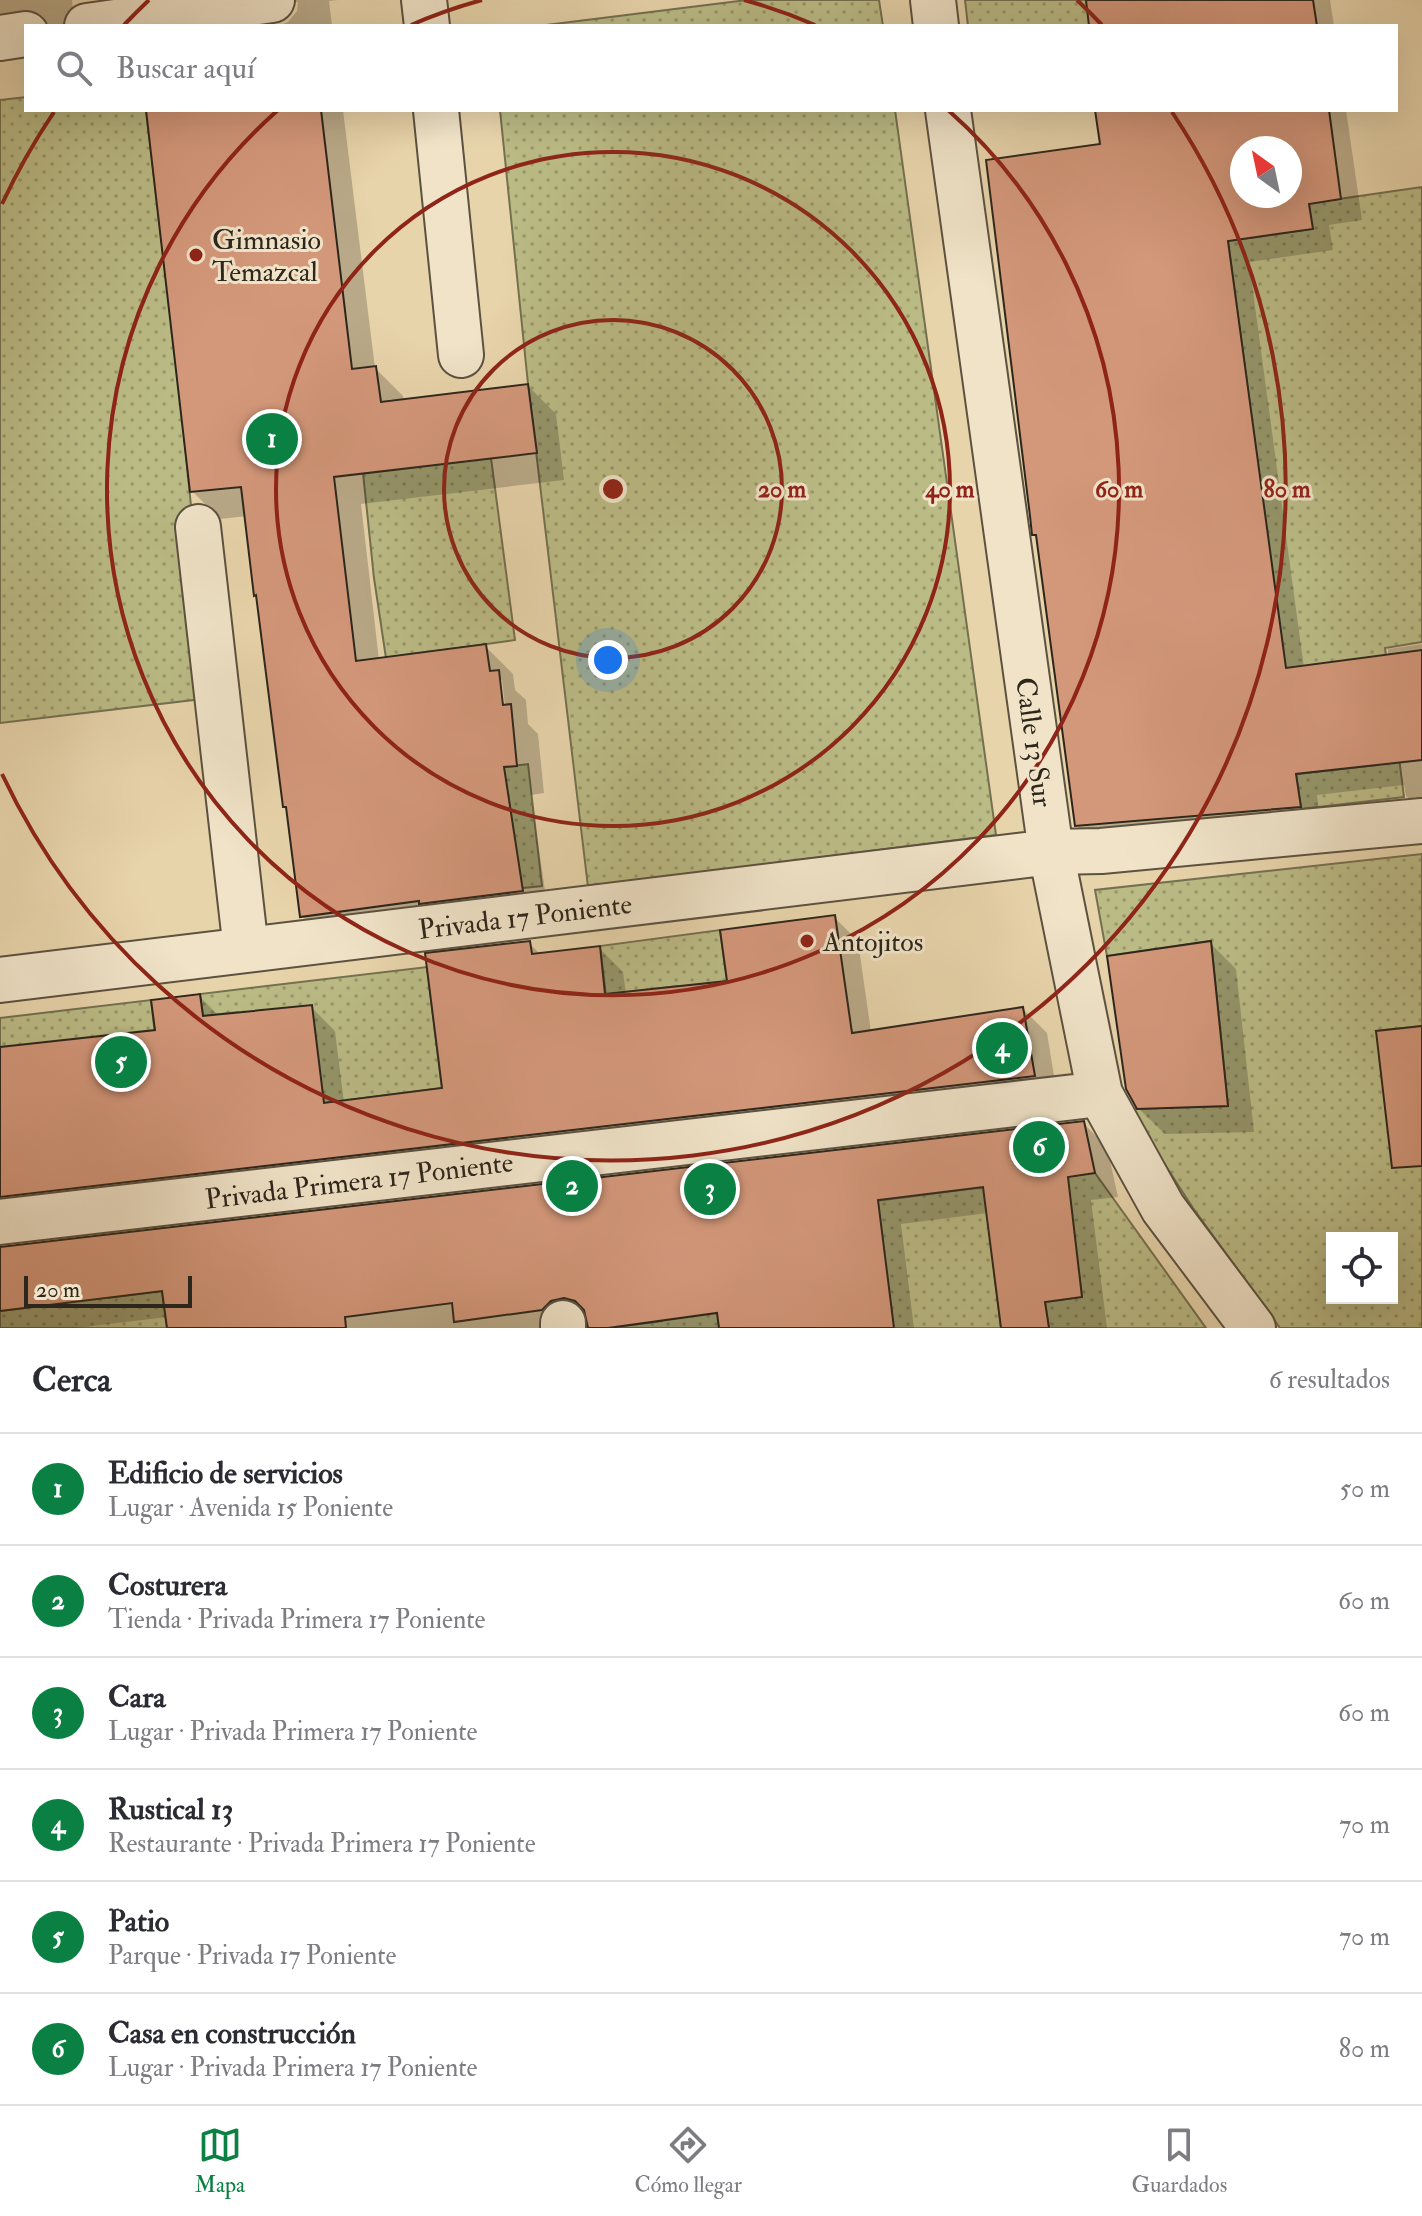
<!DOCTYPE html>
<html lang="es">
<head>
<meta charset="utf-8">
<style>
	body { margin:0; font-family:"IM FELL Double Pica",serif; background:#f2f2f3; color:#2b2b33 }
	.controls { position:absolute; right:24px; bottom:24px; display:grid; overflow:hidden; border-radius:0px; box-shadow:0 8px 32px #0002 }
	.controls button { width:72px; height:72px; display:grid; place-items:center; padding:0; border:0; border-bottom:2px solid #e1e1e2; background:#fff; color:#2b2b33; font:40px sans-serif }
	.compass { position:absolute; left:1230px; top:136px; width:72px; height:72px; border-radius:50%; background:#fff; box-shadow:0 8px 32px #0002; rotate:327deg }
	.scale { position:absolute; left:24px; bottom:20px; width:168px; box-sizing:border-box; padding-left:8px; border:4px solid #2d261c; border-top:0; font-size:22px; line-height:28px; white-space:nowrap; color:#2d261c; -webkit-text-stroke:6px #f0e3c8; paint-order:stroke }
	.you { position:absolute; left:608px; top:660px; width:28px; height:28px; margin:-20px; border:6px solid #fff; border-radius:50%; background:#1a73e8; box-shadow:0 0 0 12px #1a73e833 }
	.badge { display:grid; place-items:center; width:52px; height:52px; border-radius:50%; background:#0b8043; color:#fff; font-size:26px; font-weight:700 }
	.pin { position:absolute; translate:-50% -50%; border:4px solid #fff; box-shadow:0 2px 8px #0006 }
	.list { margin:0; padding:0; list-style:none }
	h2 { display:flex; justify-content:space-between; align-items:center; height:104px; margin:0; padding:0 32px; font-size:34px }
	h2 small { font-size:26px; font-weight:400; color:#7c7c81 }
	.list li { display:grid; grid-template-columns:52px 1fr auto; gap:24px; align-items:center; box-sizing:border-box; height:112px; padding:0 32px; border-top:2px solid #e1e1e2 }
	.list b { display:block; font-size:30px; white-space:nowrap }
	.list p { margin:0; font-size:26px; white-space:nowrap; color:#7c7c81 }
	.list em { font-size:26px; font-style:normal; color:#7c7c81 }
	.icon { flex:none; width:44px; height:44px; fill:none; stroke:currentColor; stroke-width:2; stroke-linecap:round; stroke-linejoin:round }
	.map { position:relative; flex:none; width:1422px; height:1328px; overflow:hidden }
	.search { position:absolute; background:#fff; box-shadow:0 8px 32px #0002; left:24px; right:24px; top:24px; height:88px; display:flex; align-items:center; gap:20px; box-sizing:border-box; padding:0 28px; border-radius:0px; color:#7c7c81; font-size:30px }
	.sheet { height:776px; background:#fff }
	nav { display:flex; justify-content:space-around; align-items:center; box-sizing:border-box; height:112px; border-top:2px solid #e1e1e2; background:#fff; font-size:22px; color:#7c7c81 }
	nav a { display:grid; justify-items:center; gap:4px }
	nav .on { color:#0b8043 }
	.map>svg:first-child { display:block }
</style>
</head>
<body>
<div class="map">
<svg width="1422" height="1328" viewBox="0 0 1422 1328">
	<defs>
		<pattern id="grass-dots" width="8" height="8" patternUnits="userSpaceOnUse" patternTransform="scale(2)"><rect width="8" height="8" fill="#bbbb85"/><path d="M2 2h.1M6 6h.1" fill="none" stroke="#98986c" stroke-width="1.8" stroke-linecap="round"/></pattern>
	</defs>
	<rect width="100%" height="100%" fill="#e8d4ab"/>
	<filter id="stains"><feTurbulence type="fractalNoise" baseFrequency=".0025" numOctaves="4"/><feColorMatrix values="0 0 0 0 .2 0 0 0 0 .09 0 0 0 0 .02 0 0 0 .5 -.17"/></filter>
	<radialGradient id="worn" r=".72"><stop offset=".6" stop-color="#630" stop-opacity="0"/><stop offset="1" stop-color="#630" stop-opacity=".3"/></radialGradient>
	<!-- grass -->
	<path fill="url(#grass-dots)" stroke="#747050" stroke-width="2" fill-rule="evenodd" d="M747,0H879L883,26H538Z
		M965,0H1086L1088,15L1099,26H968Z
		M26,97V110H146L181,405L210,698L0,723V100Z
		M500,110H895L996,835L588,887L528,384Z
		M1422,187V642L1385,648L1404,797L1301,809L1296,774L1377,765L1285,668L1228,241L1312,229L1309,204L1311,203Z
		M491,458L515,640L386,658L374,578L363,473Z
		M528,764L542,886L495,891L487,769Z
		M1422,854V1026L1376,1031L1422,1086V1328H1280L1193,1208L1129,1109L1228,1106L1211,941L1107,956L1095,890ZM1332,1238H1392V1298H1332Z
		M720,930L737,1050L678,986L644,990L611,1038L600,946Z
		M427,967L442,1088L324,1103L241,1036L238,1012L203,1016L200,994Z
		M151,1000L161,1086L0,1047V1018Z
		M1095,1173L1206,1328H1049L1045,1302L1082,1297L1077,1259L994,1269L1001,1328H608L662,1321L672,1309L663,1228Z
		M161,1225L165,1255L105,1263L109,1298L162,1291L167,1328H0V1311L67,1303L60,1238Z"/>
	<!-- shadow -->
	<path fill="#0003" fill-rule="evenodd" d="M0,0H72L75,26H26L0,21Z
		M222,0H338L329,1L332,26H278L288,22L297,11L298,2L234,11Z
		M1088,0H1330L1334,26H1091Z
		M148,110H343L375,368L403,396L404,401L528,386L556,414L564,480L361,504L379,660L485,646L513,674L515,690L526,700L528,724L538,734L544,793L531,795L549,918L330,944L302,916L288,809L285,806L247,516L220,519L192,491ZM497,676L502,680L506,715L502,716Z
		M1097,110H1346L1362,220L1329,225L1333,250L1249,262L1304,668L1388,656V649L1422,644V812L1406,796L1404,785L1317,795L1321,828L1099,847L1077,826L1039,539L1034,534L1009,349L988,162L1102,146ZM1242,148H1290V196H1242Z
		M834,917L858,941L871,1032L1023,1009L1047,1033L1058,1100L0,1241V1049L157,1032L199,996L219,1016L311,1007L335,1031L344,1103L445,1090L529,943L541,955L599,948L623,972L626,994L730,983Z
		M1210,943L1236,969L1254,1132L1165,1134L1138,1108Z
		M1083,1123L1107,1147L1118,1197L1091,1200L1107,1328H1003L988,1213L901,1224L914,1328H589L588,1321L572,1328H169L167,1317L76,1328H0V1248Z"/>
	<!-- building -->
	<path fill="#d3977a" stroke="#2d261c" stroke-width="2" fill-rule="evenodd" d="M1086,0H1313L1317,26H1089Z
		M146,110H321L352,369L376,366L381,402L528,384L537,453L334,477L356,661L486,644L490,671L499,670L503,705L511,704L517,766L504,767L523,891L419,904V901L300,917L286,807H283L256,595L254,596L241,487L190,492Z
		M1095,110H1329L1341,199L1309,204L1313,229L1228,241L1286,668L1422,650V760L1296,774L1301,807L1075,826L1036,535H1032L1030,516L986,160L1100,144ZM1242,148H1290V196H1242Z
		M835,915L852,1033L1023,1007L1035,1076L0,1197V1047L155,1030L151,1000L200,994L203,1016L312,1005L324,1103L442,1088L425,953L530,941L532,954L600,946L605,994L727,981L720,930Z
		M1211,941L1228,1106L1137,1109L1126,1089L1107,956Z
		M1422,1026V1166L1392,1168L1376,1031Z
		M1084,1121L1095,1173L1068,1177L1082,1297L1045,1302L1049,1328H1001L983,1187L878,1200L894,1328H719L717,1313L608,1328H588L584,1310L575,1301L564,1298L551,1301L542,1310L454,1322L452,1303L345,1317L346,1328H167L162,1291L0,1311V1247Z"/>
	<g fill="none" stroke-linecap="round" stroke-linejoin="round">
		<!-- minor casing -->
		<g stroke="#5c5240" stroke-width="48">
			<path id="minor" d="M424,0L427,26
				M933,0L936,26
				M87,26L272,0
				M0,38L26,34
				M436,110L461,355
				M948,110L1051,852L1100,1094L1163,1208L1253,1328
				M198,527L246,950
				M0,980L1051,852L1101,851L1422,821
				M0,1222L1100,1094
				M563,1323V1328"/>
		</g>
		<!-- minor -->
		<use href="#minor" stroke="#f0e3c8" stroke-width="44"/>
	</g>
	<!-- distance rings -->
	<g fill="none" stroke="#8f2418" stroke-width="4">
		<circle cx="613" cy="489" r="169"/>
		<circle cx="613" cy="489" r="337"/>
		<path d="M411 25A506 506 0 0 1 482 0M744 0A506 506 0 0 1 815 25M948 110A506 506 0 1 1 278 110"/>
		<path d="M2 204A674 674 0 0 1 54 112M124 25A674 674 0 0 1 149 0M1077 0A674 674 0 0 1 1102 25M1172 112A674 674 0 1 1 2 774"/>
	</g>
	<!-- markers -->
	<g fill="#8f2418" stroke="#f0e3c8" stroke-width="3">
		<circle cx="196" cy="255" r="8"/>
		<circle cx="807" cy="941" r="8"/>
	</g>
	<g text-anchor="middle" stroke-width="6" stroke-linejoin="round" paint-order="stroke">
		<!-- poi labels -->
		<g font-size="28" fill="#2d261c" stroke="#f0e3c8" text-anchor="start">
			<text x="212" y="249">Gimnasio<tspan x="212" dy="32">Temazcal</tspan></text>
			<text x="823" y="951">Antojitos</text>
		</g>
		<!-- street labels -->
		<g font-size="28" fill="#2d261c" stroke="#f0e3c8">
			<text transform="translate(1035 742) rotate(82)" y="10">Calle 13 Sur</text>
			<text transform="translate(525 916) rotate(-7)" y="10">Privada 17 Poniente</text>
			<text transform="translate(359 1180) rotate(-7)" y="10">Privada Primera 17 Poniente</text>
		</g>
	</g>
	<circle cx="613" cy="489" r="12" fill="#8f2418" stroke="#f0e3c8" stroke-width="4"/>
	<g font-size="24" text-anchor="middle" font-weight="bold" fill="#8f2418" stroke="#f0e3c8" stroke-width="6" stroke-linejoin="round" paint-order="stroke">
		<text x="782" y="497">20 m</text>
		<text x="950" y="497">40 m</text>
		<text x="1119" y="497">60 m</text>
		<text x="1287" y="497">80 m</text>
	</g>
	<rect width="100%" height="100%" filter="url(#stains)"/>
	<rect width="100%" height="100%" fill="url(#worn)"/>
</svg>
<div class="controls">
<button><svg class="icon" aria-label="locate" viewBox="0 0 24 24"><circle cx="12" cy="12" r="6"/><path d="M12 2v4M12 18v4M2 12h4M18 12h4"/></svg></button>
</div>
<svg class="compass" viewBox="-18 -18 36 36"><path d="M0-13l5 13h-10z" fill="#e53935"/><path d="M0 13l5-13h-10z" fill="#7c7c81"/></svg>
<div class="scale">20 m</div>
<div class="you"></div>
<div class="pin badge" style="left:272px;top:439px">1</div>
<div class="pin badge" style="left:572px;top:1186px">2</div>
<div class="pin badge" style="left:710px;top:1189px">3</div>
<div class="pin badge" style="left:1002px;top:1048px">4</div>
<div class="pin badge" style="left:121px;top:1062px">5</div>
<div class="pin badge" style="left:1039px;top:1147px">6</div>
<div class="search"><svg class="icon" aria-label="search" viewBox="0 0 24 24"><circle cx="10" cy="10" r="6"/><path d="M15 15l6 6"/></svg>Buscar aquí</div>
</div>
<section class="sheet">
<h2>Cerca<small>6 resultados</small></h2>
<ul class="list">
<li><span class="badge">1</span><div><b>Edificio de servicios</b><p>Lugar · Avenida 15 Poniente</p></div><em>50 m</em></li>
<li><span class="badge">2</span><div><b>Costurera</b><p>Tienda · Privada Primera 17 Poniente</p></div><em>60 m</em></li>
<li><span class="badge">3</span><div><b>Cara</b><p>Lugar · Privada Primera 17 Poniente</p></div><em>60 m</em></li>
<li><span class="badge">4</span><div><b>Rustical 13</b><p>Restaurante · Privada Primera 17 Poniente</p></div><em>70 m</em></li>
<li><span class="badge">5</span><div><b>Patio</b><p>Parque · Privada 17 Poniente</p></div><em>70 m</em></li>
<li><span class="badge">6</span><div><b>Casa en construcción</b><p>Lugar · Privada Primera 17 Poniente</p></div><em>80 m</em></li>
</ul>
</section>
<nav>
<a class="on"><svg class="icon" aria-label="map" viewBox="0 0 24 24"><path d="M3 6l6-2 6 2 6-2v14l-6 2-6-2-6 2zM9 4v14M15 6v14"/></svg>Mapa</a>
<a><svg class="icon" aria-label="directions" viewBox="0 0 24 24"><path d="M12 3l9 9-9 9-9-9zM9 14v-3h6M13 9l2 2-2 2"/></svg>Cómo llegar</a>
<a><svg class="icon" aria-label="saved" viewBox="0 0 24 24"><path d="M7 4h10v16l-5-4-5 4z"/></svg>Guardados</a>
</nav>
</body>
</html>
